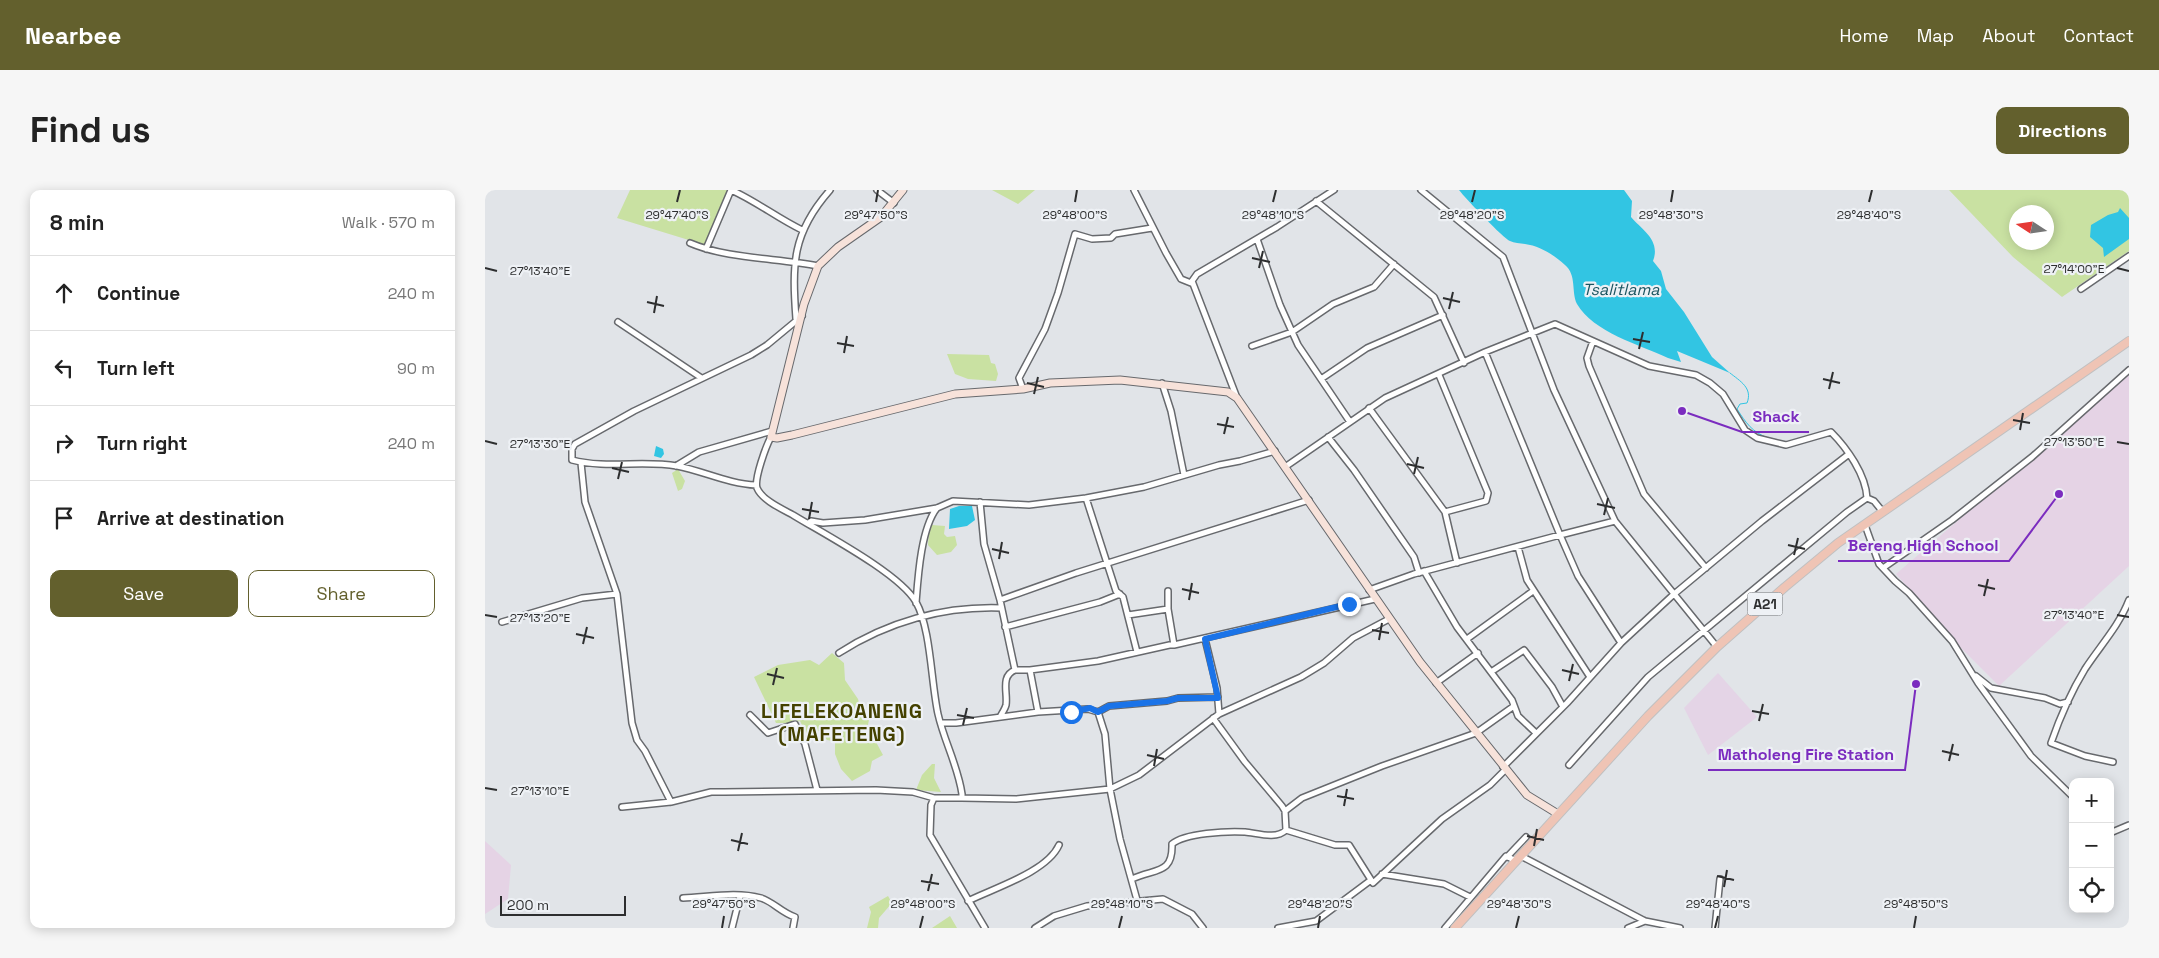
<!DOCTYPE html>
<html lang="en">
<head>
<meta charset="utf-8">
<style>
	body { margin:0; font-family:"Space Grotesk",sans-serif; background:#f6f6f6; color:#222 }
	.controls { position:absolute; right:15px; bottom:15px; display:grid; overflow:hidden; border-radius:10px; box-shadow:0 2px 12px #0003 }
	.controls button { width:45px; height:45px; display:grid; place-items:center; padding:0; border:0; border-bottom:1px solid #e0e0e0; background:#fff; color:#222; font:25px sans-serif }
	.compass { position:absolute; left:1524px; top:15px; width:45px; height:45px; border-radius:50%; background:#fff; box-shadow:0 2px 12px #0003; rotate:282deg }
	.scale { position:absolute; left:15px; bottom:12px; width:126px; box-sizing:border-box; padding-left:5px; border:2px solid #2d2e2f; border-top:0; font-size:14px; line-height:18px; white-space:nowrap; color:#2d2e2f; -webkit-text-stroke:4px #eef1f5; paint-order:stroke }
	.stop { position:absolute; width:15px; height:15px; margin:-11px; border:4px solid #1a73e8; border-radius:50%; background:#fff }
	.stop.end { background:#1a73e8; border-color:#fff; box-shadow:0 1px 5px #0008 }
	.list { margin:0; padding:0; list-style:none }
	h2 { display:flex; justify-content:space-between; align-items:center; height:65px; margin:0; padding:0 20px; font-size:21px }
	h2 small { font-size:16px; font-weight:400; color:#767676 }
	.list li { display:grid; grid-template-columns:32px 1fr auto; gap:15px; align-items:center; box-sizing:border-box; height:75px; padding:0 20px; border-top:1px solid #e0e0e0 }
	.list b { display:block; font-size:19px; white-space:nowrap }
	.list em { font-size:16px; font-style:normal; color:#767676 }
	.actions { display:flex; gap:10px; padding:15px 20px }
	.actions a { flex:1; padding:11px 0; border:1px solid #63602d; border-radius:10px; text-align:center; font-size:18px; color:#63602d }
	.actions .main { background:#63602d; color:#fff }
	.icon { flex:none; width:28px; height:28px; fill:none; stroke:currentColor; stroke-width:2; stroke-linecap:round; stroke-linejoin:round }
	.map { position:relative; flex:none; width:1644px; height:738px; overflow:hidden; border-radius:10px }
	header { display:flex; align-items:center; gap:30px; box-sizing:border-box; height:70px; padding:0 25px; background:#63602d; color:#fff }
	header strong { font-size:24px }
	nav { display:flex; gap:28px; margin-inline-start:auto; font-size:18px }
	.intro { display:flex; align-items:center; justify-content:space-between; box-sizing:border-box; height:120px; padding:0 30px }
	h1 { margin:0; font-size:35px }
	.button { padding:12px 22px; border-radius:10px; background:#63602d; color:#fff; font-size:18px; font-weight:700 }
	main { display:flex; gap:30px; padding:0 30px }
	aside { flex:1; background:#fff; border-radius:10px; box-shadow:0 2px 12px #0003 }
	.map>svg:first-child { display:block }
</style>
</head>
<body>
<header>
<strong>Nearbee</strong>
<nav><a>Home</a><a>Map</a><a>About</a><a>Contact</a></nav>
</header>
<div class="intro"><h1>Find us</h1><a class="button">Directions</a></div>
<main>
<aside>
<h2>8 min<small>Walk · 570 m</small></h2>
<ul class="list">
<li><svg class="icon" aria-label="ahead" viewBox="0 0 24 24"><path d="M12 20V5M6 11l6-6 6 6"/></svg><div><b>Continue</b></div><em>240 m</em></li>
<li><svg class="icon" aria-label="left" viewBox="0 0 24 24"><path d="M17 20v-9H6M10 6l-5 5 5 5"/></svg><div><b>Turn left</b></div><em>90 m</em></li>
<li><svg class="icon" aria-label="right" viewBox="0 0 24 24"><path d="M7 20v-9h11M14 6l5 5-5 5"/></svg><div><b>Turn right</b></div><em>240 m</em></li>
<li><svg class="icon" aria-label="arrive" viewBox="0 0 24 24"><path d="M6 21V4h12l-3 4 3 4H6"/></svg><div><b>Arrive at destination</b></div></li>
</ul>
<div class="actions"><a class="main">Save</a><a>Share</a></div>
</aside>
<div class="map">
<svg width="1644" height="738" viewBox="0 0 1644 738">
	<rect width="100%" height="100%" fill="#e1e4e8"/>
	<!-- commercial -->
	<path fill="#e4d4e6" d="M1233,483L1272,527L1223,565L1199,518Z"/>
	<!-- education -->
	<path fill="#e5d3e5" d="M1644,183V376L1514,496L1476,458L1411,384Z
		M0,651L26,675L23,709L0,724Z"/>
	<!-- green -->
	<path fill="#c9e1a2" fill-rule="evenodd" d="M145,0H241L244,2L232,24L220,55L132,28Z
		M507,0H550L533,14Z
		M1464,0H1644V61L1577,107L1528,67ZM1532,22H1562V52H1532Z
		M462,164L504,165L506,173L510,174L513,184L511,191L483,189L470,184Z
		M193,279L200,291L197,299L193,301L187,283Z
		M447,335L460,336L459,344L462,347L470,346L472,355L466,362L452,365L443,355L444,340Z
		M347,463L359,473L360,490L373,509L378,527L384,530L382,539L386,550L391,552L398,565L387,571L385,581L367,591L356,579L350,564V548L347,547V551L342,550L334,541L322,545L315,531L309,533H291L269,487L293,475L325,470L334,475Z
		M447,574H450L449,588L456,602L431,600L437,585Z
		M403,706L407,713L394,728L393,738H382L386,722L384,717Z
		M465,726L472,738H447Z"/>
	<!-- water -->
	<path fill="#32c5e3" d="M974,0H1139L1147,11L1146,27C1157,40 1176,50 1168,71L1176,81L1181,99L1199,122L1227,167L1245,183L1192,161L1196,172L1183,168C1155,155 1108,142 1092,114C1086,102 1092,85 1080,75C1069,65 1055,56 1040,54C1035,53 1029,53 1025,51C1019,49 980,8 974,0Z
		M1635,18L1644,28V49L1619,67L1618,58L1605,47L1606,35L1623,25L1633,22Z
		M171,256L178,259L179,264L176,268L169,266Z
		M474,316H487L490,330L482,336L464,339L465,319Z"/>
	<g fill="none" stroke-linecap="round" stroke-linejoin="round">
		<!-- stream -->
		<path stroke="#32c5e3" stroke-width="1" d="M1245,183C1255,191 1268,198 1262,213L1255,214L1252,219C1261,233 1267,242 1283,248"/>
		<!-- street casing -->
		<g stroke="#67696d" stroke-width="8">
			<path id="street" d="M246,0C271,11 292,28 317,40
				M392,0L409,13
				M649,0L681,63L696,89L706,93
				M936,0L1018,67L1069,200L1130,331
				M831,11L949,107L979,173
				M772,49L795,115L813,155L865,232
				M205,53C242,69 293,68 333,76
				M221,59L246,0
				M1596,99L1644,66
				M311,129C307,74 307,43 345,0
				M133,132L215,187
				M1108,151L1102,168L1104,176L1159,304L1221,378
				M767,156L807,142L848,114L889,97L909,74
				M1000,162L1075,345L1130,331L1232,457
				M954,185L1003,303L1001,311L960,322
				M836,189L882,158L958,125
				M677,193L686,221L699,285
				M538,199L534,188L560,139L573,103L590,44L607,49L626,48L630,44L667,38
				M752,208L707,91L712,84L792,37L849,0
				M884,218L960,322L972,373
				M286,247C281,256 269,289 272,298C277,310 297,319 308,325C339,344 414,383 431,412C446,439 446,492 453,524C459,551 473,576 477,604V608H449L446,615L445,645L500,738
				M843,247L869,280L929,367L934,383
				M96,273L100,312L132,404L147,533L152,550L160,561L186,612
				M191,276L214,262L287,241
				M800,277L900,208L1000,162L1070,134L1164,176L1211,185L1225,193L1238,204L1260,240L1272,248L1301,255L1346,242C1362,258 1381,285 1382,308
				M271,295C244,294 218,281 192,276C157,270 122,279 87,270V259L90,254L149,221L266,165L282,155L317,126
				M601,308L631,401L638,407L652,462
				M1382,308L1389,311L1398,322
				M495,312L499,354L515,410L530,480C515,486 523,503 521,515C520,519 517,523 515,527
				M323,334L326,331L338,333L380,330L452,318L468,311L544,315L601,308L659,297L734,275L755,271L790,261
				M1380,335L1394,374L1410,391L1424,403L1467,451L1493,493L1546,566L1588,607
				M1033,357L1042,390L1105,487
				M1398,378L1467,330L1547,267L1644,180
				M939,381L972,437L1027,510L1033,526L1051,543
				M884,400L929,384L1075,345L1093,386L1136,453
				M683,401V419L689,455L890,409
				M515,410L591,383L824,310
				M431,413C433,387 436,338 452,318
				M643,425L683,419
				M17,432L97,408L132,404
				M520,437L615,412L635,404
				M720,449L732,498L734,524
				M982,449L1048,401
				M354,463C402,432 458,416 516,418
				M530,480H545L553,522
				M545,480L613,471L689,454
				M1006,482L1039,460L1067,497L1078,517
				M1491,486L1506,498L1560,508L1575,514L1583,512
				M951,493L993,463
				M613,522L624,516L682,511L693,508L733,507
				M265,525L283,543L310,534L320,554L332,600
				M728,528L760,572L797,616L800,621L801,640
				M456,533H471L553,522L603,519L613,522L620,544L625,599L635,649L652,710
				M1628,572L1600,566L1566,553C1575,527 1586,502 1600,479C1615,456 1634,436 1644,410
				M1084,575L1163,487L1362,322L1382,308
				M1018,577L1082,513L1136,453L1188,405L1277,331L1364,264
				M477,608L531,609L625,599L654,585L734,524L816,487L839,473L868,448L904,429
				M137,617L186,612L226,602H239L391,600L428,602L449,608
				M800,621L817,608L897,576L991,543L1029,516
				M1625,643L1644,635
				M1036,666L1160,731L1195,738
				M1022,667L1041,647
				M897,684L959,694L985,707
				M647,689C670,678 688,685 687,654C700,643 742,641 760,642C772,643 791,650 801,640L850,655H864L888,693L957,629L1005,595L1020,580
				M198,708C223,707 252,701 276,708C287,711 297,723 310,727L308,738
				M483,711C509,698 562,682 574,655
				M247,738L255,706
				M550,738L569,726L602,716L678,709L707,724L718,738
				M793,738L831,731L886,690
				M960,738L1021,666L1031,671
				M1143,738L1160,731
				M1230,738L1235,689"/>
		</g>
		<!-- secondary casing -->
		<g stroke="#67696d" stroke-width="9">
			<path id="secondary" d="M418,0L396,27L353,57L333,76L319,114L286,247L292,248L307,245L470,204L538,199L565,193L635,190L743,202L752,208L935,472L1042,605L1073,624"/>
		</g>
		<!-- primary casing -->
		<g stroke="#c0c0c1" stroke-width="10">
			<path id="primary" d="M970,738L1163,526L1232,457L1300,397L1353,353L1644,151"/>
		</g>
		<!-- street -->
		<use href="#street" stroke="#fff" stroke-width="5"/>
		<!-- secondary -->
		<use href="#secondary" stroke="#f7e2da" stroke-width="7"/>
		<!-- primary -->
		<use href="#primary" stroke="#efc4b5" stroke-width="8"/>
	</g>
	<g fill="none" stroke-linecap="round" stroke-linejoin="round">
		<!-- route -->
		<path stroke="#1a73e8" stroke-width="6" d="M586,522L605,518L613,522L624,516L682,511L693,508H733L720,449L864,414"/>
	</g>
	<!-- ticks -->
	<path fill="none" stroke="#2d2e2f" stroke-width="2" d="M192,12L195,0M391,12L393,0M590,12L592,0M788,12L791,0M987,12L990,0M1186,12L1188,0M1384,12L1387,0M767,68L785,72M0,78L12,81M774,78L778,61M1632,78L1644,81M958,108L975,112M162,112L179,116M964,119L968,102M169,123L172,106M1148,149L1165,152M352,153L369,156M1154,159L1158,142M359,163L362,146M1338,189L1355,193M542,193L559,197M1344,199L1348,182M549,204L553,187M1528,230L1545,233M732,234L749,237M1535,240L1538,223M739,244L743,227M0,251L12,254M1632,252L1644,254M922,274L939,278M127,278L144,282M929,284L933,267M133,289L137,272M1112,314L1130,318M317,319L334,322M1119,325L1123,308M324,329L327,312M1303,355L1320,359M507,359L524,363M1309,365L1313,348M514,369L517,352M1493,395L1510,399M697,399L714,403M1499,406L1503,389M704,410L707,393M0,425L12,427M1632,425L1644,427M887,440L904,443M91,444L109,448M894,450L897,433M98,454L102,437M1077,480L1094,484M282,484L299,488M1084,491L1088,474M288,495L292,478M1267,521L1284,524M472,525L489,528M1274,531L1278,514M478,535L482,518M1457,561L1474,565M662,565L679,569M1464,571L1468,554M669,576L672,559M0,598L12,600M852,606L869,609M859,616L862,599M1042,646L1059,650M246,650L263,654M1049,656L1052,639M253,661L257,643M1232,686L1249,690M436,691L454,694M1239,697L1242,680M443,701L447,684M237,738L239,726M435,738L438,726M634,738L637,726M833,738L835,726M1031,738L1034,726M1230,738L1233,726M1429,738L1431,726"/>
	<g text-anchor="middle" stroke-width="4.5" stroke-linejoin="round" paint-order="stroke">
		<!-- shield labels -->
		<rect fill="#eef1f5" stroke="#67686a" stroke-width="1" x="1262.5" y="402.5" width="35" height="23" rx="4"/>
		<g font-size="14" font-weight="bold" fill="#2d2e2f">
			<text x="1280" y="419">A21</text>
		</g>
		<!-- water labels -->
		<g font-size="16" font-style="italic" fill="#1b5561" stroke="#eef1f5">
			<text x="1136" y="105">Tsalitlama</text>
		</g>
		<!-- district labels -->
		<g font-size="20" font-weight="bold" letter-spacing="1" fill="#444100" stroke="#eef1f5">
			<text x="357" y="528">LIFELEKOANENG<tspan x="357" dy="23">(MAFETENG)</tspan></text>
		</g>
	</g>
	<g font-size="12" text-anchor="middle" fill="#2d2e2f" stroke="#eef1f5" stroke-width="4.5" stroke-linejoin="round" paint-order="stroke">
		<text x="192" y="29">29°47'40"S</text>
		<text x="391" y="29">29°47'50"S</text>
		<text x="590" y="29">29°48'00"S</text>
		<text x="788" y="29">29°48'10"S</text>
		<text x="987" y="29">29°48'20"S</text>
		<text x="1186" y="29">29°48'30"S</text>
		<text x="1384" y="29">29°48'40"S</text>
		<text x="1589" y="83">27°14'00"E</text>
		<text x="55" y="85">27°13'40"E</text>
		<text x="1589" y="256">27°13'50"E</text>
		<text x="55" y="258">27°13'30"E</text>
		<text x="1589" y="429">27°13'40"E</text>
		<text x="55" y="432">27°13'20"E</text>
		<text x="55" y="605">27°13'10"E</text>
		<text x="239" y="718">29°47'50"S</text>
		<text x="438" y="718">29°48'00"S</text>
		<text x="637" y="718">29°48'10"S</text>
		<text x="835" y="718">29°48'20"S</text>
		<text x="1034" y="718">29°48'30"S</text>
		<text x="1233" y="718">29°48'40"S</text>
		<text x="1431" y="718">29°48'50"S</text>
	</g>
	<!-- callouts -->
	<path fill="none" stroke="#7b2cbf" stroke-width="2" d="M1197 221L1257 242H1324M1574 304L1524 371H1353M1431 494L1420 580H1223"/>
	<g fill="#7b2cbf" stroke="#eef1f5" stroke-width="2">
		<circle cx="1197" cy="221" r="5"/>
		<circle cx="1574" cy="304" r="5"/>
		<circle cx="1431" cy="494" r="5"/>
	</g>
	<g font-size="16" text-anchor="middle" font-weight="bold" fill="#7b2cbf" stroke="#eef1f5" stroke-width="4.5" stroke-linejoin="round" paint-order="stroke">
		<text x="1291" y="232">Shack</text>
		<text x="1438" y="361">Bereng High School</text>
		<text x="1321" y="570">Matholeng Fire Station</text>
	</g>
</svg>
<div class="controls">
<button>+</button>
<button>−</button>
<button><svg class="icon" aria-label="locate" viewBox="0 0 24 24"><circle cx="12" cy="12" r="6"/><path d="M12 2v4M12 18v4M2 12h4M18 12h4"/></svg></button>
</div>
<svg class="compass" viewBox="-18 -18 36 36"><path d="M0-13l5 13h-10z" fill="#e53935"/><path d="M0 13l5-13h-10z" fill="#767676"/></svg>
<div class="scale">200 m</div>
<div class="stop" style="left:586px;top:522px"></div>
<div class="stop end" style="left:864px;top:414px"></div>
</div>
</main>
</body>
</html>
